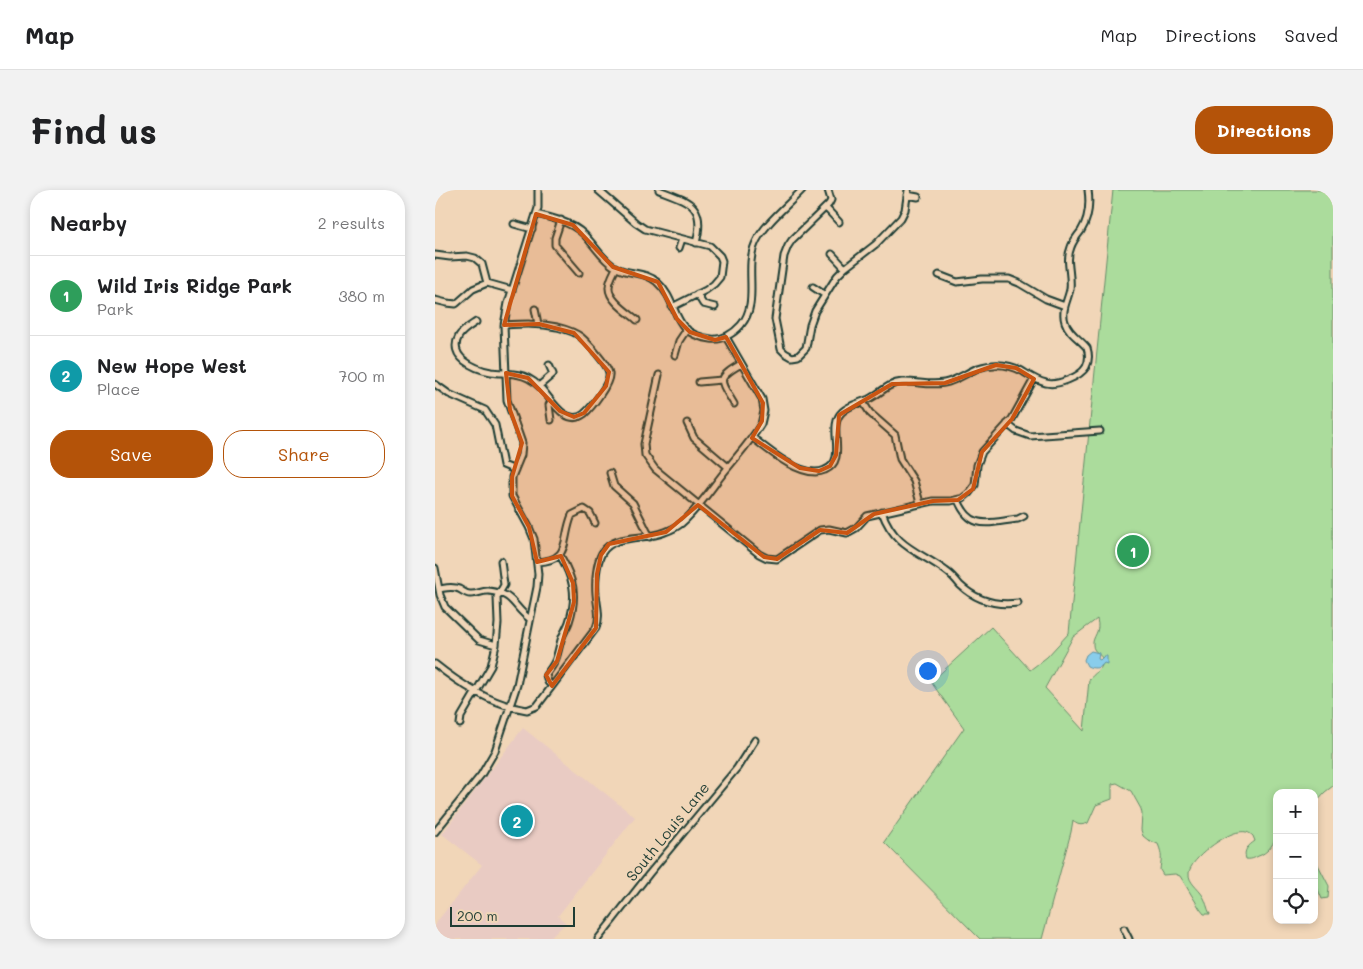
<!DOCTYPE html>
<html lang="en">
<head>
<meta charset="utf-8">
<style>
	body { margin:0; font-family:Mali,sans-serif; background:#f2f2f2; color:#202124 }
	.controls { position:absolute; right:15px; bottom:15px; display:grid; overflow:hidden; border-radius:10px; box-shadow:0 2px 8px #0003 }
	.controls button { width:45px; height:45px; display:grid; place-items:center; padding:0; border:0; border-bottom:1px solid #e0e0e0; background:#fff; color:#202124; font:25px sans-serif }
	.scale { position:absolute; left:15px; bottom:12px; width:125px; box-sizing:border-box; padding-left:5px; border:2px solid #1f3d34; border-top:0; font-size:14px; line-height:18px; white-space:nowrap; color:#1f3d34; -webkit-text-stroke:4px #f1d6b8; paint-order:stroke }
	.you { position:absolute; left:492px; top:480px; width:18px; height:18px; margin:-12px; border:4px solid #fff; border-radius:50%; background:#1a73e8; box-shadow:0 0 0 8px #1a73e833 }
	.badge { display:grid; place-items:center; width:32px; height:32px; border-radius:50%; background:#b45309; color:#fff; font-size:16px; font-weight:700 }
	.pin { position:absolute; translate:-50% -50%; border:2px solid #fff; box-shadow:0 1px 5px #0006 }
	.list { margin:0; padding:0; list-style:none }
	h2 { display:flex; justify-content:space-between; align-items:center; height:65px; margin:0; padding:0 20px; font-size:21px }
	h2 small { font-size:16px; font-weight:400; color:#757577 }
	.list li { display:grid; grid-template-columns:32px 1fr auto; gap:15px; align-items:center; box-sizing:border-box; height:80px; padding:0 20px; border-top:1px solid #e0e0e0 }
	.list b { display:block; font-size:19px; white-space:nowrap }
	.list p { margin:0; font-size:16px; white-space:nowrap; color:#757577 }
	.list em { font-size:16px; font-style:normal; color:#757577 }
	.actions { display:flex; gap:10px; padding:15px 20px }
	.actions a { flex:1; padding:11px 0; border:1px solid #b45309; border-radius:20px; text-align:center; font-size:18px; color:#b45309 }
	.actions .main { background:#b45309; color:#fff }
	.icon { flex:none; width:28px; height:28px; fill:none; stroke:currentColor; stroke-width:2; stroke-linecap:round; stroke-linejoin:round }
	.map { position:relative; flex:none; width:898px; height:749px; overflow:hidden; border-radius:20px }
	header { display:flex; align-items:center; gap:30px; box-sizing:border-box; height:70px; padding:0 25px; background:#fff; border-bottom:1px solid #e0e0e0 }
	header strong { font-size:24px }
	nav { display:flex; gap:28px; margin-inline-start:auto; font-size:18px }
	.intro { display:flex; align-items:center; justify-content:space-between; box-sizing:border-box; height:120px; padding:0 30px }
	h1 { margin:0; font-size:35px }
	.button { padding:12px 22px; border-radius:20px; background:#b45309; color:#fff; font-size:18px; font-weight:700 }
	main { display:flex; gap:30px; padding:0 30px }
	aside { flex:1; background:#fff; border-radius:20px; box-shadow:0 2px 8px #0003 }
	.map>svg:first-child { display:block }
</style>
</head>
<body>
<header>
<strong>Map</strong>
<nav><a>Map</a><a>Directions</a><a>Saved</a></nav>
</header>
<div class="intro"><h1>Find us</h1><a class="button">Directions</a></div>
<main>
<aside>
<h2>Nearby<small>2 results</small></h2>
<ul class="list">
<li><span class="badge" style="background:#2e9e5b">1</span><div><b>Wild Iris Ridge Park</b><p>Park</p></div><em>380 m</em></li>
<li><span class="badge" style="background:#0f9aa8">2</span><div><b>New Hope West</b><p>Place</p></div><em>700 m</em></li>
</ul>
<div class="actions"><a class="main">Save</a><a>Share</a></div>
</aside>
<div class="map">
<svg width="898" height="749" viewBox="0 0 898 749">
	<rect width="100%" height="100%" fill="#f1d6b8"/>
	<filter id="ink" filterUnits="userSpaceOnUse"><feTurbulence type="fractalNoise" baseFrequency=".02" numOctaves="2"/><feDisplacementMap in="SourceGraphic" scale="10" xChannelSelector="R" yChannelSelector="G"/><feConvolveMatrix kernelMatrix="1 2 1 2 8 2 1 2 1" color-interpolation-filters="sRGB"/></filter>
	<g filter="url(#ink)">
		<!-- built -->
		<path fill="#e9cbc3" d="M88,538L200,627L123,726L131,733L114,749H0V734L47,675L7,644Z"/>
		<!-- green -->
		<path fill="#abdc9c" stroke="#658c68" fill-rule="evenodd" d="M678,0H898V596L890,602L879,614V603H842C842,624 848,654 826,665C820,667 818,670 811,669C808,660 813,656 820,651L818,646C814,642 810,641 804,642C791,643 755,669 754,683C753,692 763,698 768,706C771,711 772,718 775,724H769L765,719L745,686L740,684L728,685L725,680C726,669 728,666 723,654L713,650L708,646L706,640L707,624L706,619L696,601L682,593L677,594V609L661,615L653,633C646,636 641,635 638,630L636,642L607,749H545L449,652L529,538L496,492L556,437L595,480L612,467L634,443ZM662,429C666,443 657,446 658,455C658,463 668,464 668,472C667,480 659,483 654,490L649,541L610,498L638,447Z
			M879,667L894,696L893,708L887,709L879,690Z"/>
		<!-- water -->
		<path fill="#89cdeb" stroke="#5f93a2" d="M656,461L664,463L663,469L665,470L669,466H672V474L669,473C665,479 658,479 652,476L649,470L651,465Z"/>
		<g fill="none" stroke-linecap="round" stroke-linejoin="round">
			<!-- minor casing -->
			<g stroke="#1f3d34" stroke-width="9">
				<path id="minor" d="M163,0L201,33L210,39L275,56L285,66L287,71L285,87L279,94L271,100L237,117
					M224,0C255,12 271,15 261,53
					M393,0L396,10L394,14L357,50L353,56L349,66L340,129L346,159L350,163L357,167L363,166L371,158L375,135L380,121L402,86L410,78L441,54L466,28L470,20L473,0
					M472,5L483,7
					M391,18L404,32
					M101,24C121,29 141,33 154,50C162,59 169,71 180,77C193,85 210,81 222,92C246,113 234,144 276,149C287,151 299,143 306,135C325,113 309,79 320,54C328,35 353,15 367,0
					M126,30L120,48V55L144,83
					M79,34L97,39
					M244,58L247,49
					M397,64L410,78
					M0,65L15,67L32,66L40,68L47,74L52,93
					M181,78C178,84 174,91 174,97C173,110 194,123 202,130
					M504,85L522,92L547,89H574L584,93L611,109L630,116
					M378,97L390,105
					M262,104L268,114L280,117
					M0,110L12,113L21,114L38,99L52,93L77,100
					M100,119L103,134
					M41,132C35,136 28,140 24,146C12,167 40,179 56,182C69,184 81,182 93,188C97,190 102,194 105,197C115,207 130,238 149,224C156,218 176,193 174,183C173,175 153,153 146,147C140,142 130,139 122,137C104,133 87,134 69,135
					M240,165L244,151L252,139
					M224,185L209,254L210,265L220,279L324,364L332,368L342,369L385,340L394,339L412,343L421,338L432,326L498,311H516L528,308L534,303L540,295L542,275L547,262L577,229L599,189
					M264,192L287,190
					M0,194L14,204L50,220L60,235L68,275L80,280
					M104,196L118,184L114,175
					M116,212L114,215L116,230
					M428,212L435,223L460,245L465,269L479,291L485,313
					M299,214C285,190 280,189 306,174
					M252,233L259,248L293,277
					M572,234L581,241L595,246L665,241
					M317,247C333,260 368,290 390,280C414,270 391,237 407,222C414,215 425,213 434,209C446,203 453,193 467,192C481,191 494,196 509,193C521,191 531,183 543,178C558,173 574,174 587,181C595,186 602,191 611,193C622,196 645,187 651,177C654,171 654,164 652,158C645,149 634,144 630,132C626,120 633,110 635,99C637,84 630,71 636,57C638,51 642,46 646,41C654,28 655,14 653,0
					M175,283L179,296L198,313L215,347
					M523,310C536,342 555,332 583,329L589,326
					M447,322C460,358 484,361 511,381C517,385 521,390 525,395C541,410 561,416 583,413
					M102,372C137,370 126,351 137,325L149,319L155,323L160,333
					M0,378L5,405L10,417L44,450L61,455
					M4,399C11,398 17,396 24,399C28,401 31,404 35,404C42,405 47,400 54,401C80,404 77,416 95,429
					M0,474C26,495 59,515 92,520L102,516L161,438C166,426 162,417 161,404C160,392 161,374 167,363C179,343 209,351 230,342C236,340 242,337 247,333C264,318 277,297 291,280C303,265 316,251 326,234L329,221L327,209L291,147
					M117,496L113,492L111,485C123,469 121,468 126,450C128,443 132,438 134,432C143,405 138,388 125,365
					M25,534L26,527L56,476L61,455L63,433L62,407L69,395L66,371
					M0,642L46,585L60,561L82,495L102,397L103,384L99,349L94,337L77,306V287L86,265L87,253L72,210L69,135L73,113L103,18V0
					M689,739L694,749
					M163,749L214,684L302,578L320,550"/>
			</g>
			<!-- minor -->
			<use href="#minor" stroke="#f1d6b8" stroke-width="5"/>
		</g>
	</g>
	<!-- marked area -->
	<path fill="#ca5512" fill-opacity="0.2" stroke="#ca5512" stroke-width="4" stroke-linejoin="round" d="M101,24L138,35L178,77L223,92L242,129L255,142L280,150L291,147L328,213L327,231L317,248L365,278L384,281L395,276L401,265L404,225L457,194L510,193L561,175L581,178L599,189L577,229L547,262L538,299L523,310L498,311L439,324L412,343L385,340L342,369L329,367L263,315L231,342L174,354L166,365L162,384L161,438L117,496L111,485L122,471L139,412L138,393L126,366L102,372L94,337L77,306V287L87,253L75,220L71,183L93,188L125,221L139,227L149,223L171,196L174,182L139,143L104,134L69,135Z"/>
	<g text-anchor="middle" stroke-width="4.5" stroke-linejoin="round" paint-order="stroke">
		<!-- street labels -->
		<g font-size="15" fill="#1f3d34" stroke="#f1d6b8">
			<text transform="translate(233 642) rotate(-51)" y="5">South Louis Lane</text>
		</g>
	</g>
</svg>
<div class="controls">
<button>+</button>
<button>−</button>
<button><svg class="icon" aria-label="locate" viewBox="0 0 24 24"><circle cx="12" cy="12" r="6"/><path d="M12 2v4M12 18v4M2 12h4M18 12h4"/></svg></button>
</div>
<div class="scale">200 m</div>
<div class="you"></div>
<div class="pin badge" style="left:698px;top:361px;background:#2e9e5b">1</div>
<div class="pin badge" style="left:82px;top:631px;background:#0f9aa8">2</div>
</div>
</main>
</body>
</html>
